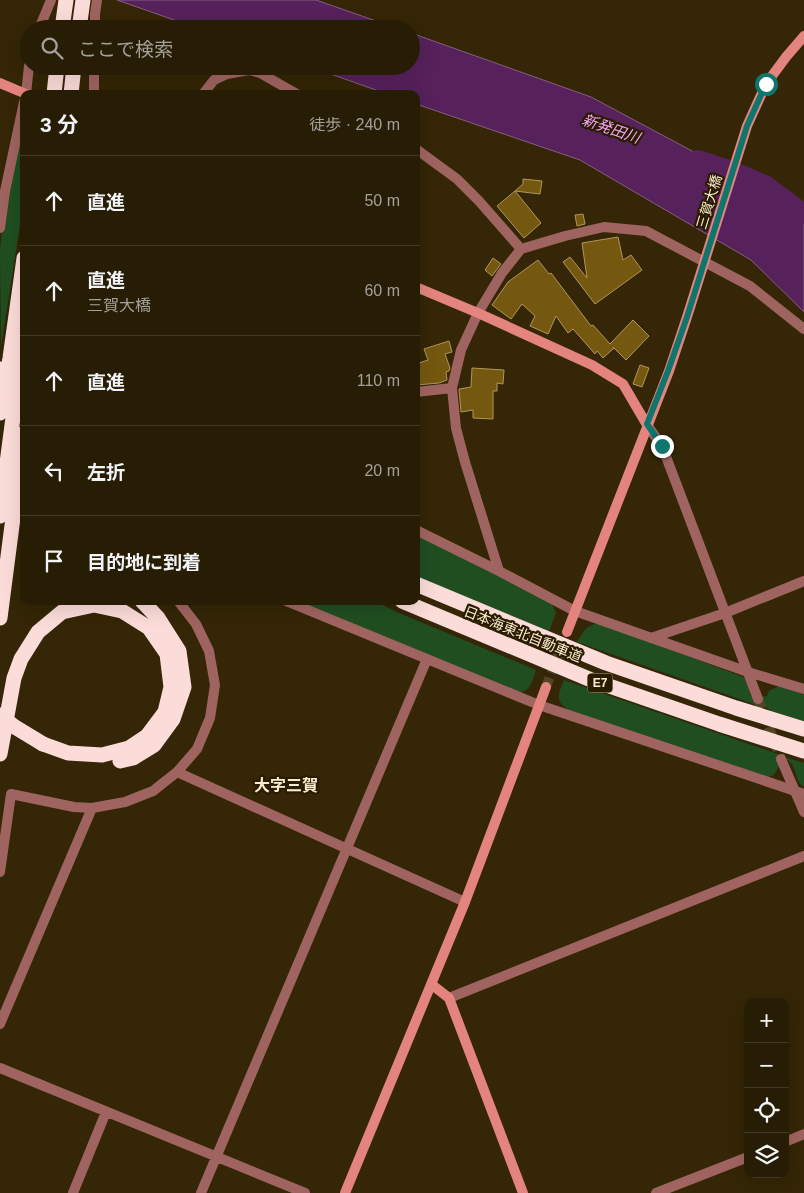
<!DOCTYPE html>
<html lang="ja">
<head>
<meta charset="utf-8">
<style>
	body { margin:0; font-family:Arial,"Noto Sans JP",sans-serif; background:#332913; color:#f1f3f6 }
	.controls { position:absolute; right:15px; bottom:15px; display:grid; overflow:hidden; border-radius:10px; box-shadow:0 5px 20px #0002 }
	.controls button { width:45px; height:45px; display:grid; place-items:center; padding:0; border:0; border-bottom:1px solid #433a26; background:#271c04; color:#f1f3f6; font:25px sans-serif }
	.stop { position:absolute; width:15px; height:15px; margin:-11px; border:4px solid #0f766e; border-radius:50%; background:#fff }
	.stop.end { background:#0f766e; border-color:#fff; box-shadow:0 1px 5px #0008 }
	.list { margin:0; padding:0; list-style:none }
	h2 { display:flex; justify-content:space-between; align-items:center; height:65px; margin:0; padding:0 20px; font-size:21px }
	h2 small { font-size:16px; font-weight:400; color:#a4a19a }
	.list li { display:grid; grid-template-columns:32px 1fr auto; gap:15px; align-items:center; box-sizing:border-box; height:90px; padding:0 20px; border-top:1px solid #433a26 }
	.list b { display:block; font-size:19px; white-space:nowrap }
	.list p { margin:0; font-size:16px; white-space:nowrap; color:#a4a19a }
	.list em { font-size:16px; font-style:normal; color:#a4a19a }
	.icon { flex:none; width:28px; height:28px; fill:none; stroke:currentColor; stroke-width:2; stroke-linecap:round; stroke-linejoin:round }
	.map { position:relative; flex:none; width:804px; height:1193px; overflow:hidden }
	.search { position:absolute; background:#271c04; box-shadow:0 5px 20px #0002; left:20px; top:20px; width:400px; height:55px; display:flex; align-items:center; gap:12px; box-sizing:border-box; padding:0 18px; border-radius:28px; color:#a4a19a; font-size:19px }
	.panel { position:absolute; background:#271c04; box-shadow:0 5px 20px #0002; left:20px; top:90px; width:400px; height:515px; border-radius:10px }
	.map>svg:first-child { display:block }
</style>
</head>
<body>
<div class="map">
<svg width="804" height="1193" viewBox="0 0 804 1193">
	<rect width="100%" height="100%" fill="#342606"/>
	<!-- green -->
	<path fill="#204e21" d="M24,113V199L1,347L0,251L3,220Z
		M416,535L476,562L552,604L556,613L550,629L548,631L416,577Z
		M290,601H374L399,613L536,670C531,684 532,690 516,694Z
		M599,623L746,678L751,696H756L759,706L577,642C583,632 586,625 599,623Z
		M564,680L778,754L782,765L779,766L774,775L768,777L576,714C557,704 555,700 564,680Z
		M779,686L804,694V721L772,711L763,706L760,697L767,696L769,691Z
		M784,757L804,763V787C796,782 797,774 793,766C792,763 787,760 784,757Z"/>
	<!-- water -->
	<path fill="#57215c" stroke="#885e7e" d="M117,0H316L399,29H200Z
		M411,33L591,97L767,191L804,218V312L751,260L580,160L416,104V94H387L308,66H411Z"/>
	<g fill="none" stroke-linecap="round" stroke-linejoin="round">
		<!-- river -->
		<path stroke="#57215c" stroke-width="20" d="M698,160L729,170L765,185L804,214"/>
	</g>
	<!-- building -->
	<path fill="#75580f" stroke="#b2965b" d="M523,179L542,181L540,194L515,191L523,184Z
		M515,191L541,223L524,238L497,206Z
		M583,214L585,224L577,226L575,215Z
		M618,237L623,260L631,255L642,270L595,304L563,262L570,257L587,278L582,243Z
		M493,258L501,264L492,276L485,270Z
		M538,260L549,274L551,273L591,326L593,325L610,344L633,320L649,336L626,360L613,347L614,348L603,358L597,351L595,354L573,329L568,333L556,316L548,334L530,326L535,316L522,304L511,319L492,305L508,282Z
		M449,341L452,352L445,354L450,368L449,371L446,372L447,380L439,383L416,385V364L428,360L424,349Z
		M640,365L649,368L642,387L633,384Z
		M472,368L504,370L503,384L497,383V391H493V419L473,418V410L461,412L459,389L471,387Z"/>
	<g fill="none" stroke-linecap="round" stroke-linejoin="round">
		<!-- street-tunnel -->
		<path stroke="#524424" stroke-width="10" stroke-dasharray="10 5" stroke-linecap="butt" d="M758,699L781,759"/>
		<!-- secondary-tunnel -->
		<path stroke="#524424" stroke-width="10" stroke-dasharray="10 5" stroke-linecap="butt" d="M546,687L564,639"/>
		<!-- street -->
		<path stroke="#a06460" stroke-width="10" d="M39,29L51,0
			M95,29V14L97,0
			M26,94L29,66
			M94,94V66
			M203,94L214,80L227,74L249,70L260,73L297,94
			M416,149L457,179L479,201L521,249
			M0,228L5,191L24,102
			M416,392L452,388
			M647,425L662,446L758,699
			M416,530L499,571L575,611L748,672L804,689
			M499,571L465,462L456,428L452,388L461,350L478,313L502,273L521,249L565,236L604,227L646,231L750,286L804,329
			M286,601L539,705L804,794
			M651,638L725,613L804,581
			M781,759L804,812
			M177,772L465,902
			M0,872L11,794L74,807L92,808L125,802L153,791L177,772L197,749L210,718L215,685L209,651L196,624L178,601
			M449,998L804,856
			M0,1024L92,808
			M0,1068L305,1193
			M785,1142L804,1134
			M73,1193L106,1112
			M201,1193L427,659
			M656,1193L748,1157"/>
		<!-- secondary -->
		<path stroke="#e4847e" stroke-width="10" d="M0,83L26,94
			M416,287L478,313L592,365L623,384L647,425
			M567,632L669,371L687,317L747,126L766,84L786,57L804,36
			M431,984L449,998L523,1193
			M345,1193L465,902L546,687"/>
		<!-- highway -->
		<path stroke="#fbdcd9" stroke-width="15" d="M62,29L66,0
			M79,29L83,0
			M54,94L57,66
			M71,94L74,66
			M0,413L10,358L24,258
			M0,516L24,334
			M416,584L606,663L736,708L804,729
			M402,601L589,679L719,724L804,751
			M0,618L24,433
			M0,754L14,678L21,659L38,632L62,612L94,605L122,611L149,628L167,654L171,687L165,712L147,736L129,748L102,755L68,753L43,744
			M120,761L133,758L154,745L173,719L184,687L179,651L158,618L142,601"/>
		<!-- highway-bridge -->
		<path stroke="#fbdcd9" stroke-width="15" d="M0,369L24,383
			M0,393L24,408
			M0,715L15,727L43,744"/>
	</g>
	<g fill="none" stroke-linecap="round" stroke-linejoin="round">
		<!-- route -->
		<path stroke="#0f766e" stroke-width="6" d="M662,446L647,424L668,371L687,317L747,126L766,84"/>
	</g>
	<g text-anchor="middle" stroke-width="4.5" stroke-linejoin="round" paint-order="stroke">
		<!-- shield labels -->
		<rect fill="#2a1c00" stroke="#bcae90" stroke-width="1" x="587.5" y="673.5" width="25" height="19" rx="4"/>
		<g font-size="12" font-weight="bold" fill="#fbecce">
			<text x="600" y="687">E7</text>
		</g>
		<!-- street labels -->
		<g font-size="14" fill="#fbecce" stroke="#2a1c00">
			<text transform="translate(709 202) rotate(-73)" y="5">三賀大橋</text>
			<text transform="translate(523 634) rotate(22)" y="5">日本海東北自動車道</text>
		</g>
		<!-- water labels -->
		<g font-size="15" font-style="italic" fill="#f6a6fd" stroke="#2a1c00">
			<text transform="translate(611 129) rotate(19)" y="5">新発田川</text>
		</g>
		<!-- quarter labels -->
		<g font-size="16" font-weight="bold" fill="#fbecce" stroke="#2a1c00">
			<text x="286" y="791">大字三賀</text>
		</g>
	</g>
</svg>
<div class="controls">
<button>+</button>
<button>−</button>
<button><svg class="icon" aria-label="locate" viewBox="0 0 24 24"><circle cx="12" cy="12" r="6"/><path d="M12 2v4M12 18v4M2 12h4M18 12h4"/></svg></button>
<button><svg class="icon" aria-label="layers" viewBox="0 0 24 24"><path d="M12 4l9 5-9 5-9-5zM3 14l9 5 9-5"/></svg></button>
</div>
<div class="stop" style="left:766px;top:84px"></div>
<div class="stop end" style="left:662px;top:446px"></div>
<div class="search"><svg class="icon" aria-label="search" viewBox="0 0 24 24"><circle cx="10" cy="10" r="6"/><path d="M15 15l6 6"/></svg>ここで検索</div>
<section class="panel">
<h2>3 分<small>徒歩 · 240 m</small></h2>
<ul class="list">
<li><svg class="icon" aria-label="ahead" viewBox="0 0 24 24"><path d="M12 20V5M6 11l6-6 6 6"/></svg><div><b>直進</b></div><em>50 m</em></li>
<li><svg class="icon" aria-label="ahead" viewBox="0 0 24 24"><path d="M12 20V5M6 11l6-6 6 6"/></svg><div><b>直進</b><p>三賀大橋</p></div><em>60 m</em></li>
<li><svg class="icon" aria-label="ahead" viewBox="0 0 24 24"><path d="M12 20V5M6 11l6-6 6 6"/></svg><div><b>直進</b></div><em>110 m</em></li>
<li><svg class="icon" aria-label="left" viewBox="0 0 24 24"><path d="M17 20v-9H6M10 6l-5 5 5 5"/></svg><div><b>左折</b></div><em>20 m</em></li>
<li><svg class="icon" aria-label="arrive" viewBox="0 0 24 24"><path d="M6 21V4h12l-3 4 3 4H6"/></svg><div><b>目的地に到着</b></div></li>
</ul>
</section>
</div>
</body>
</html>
